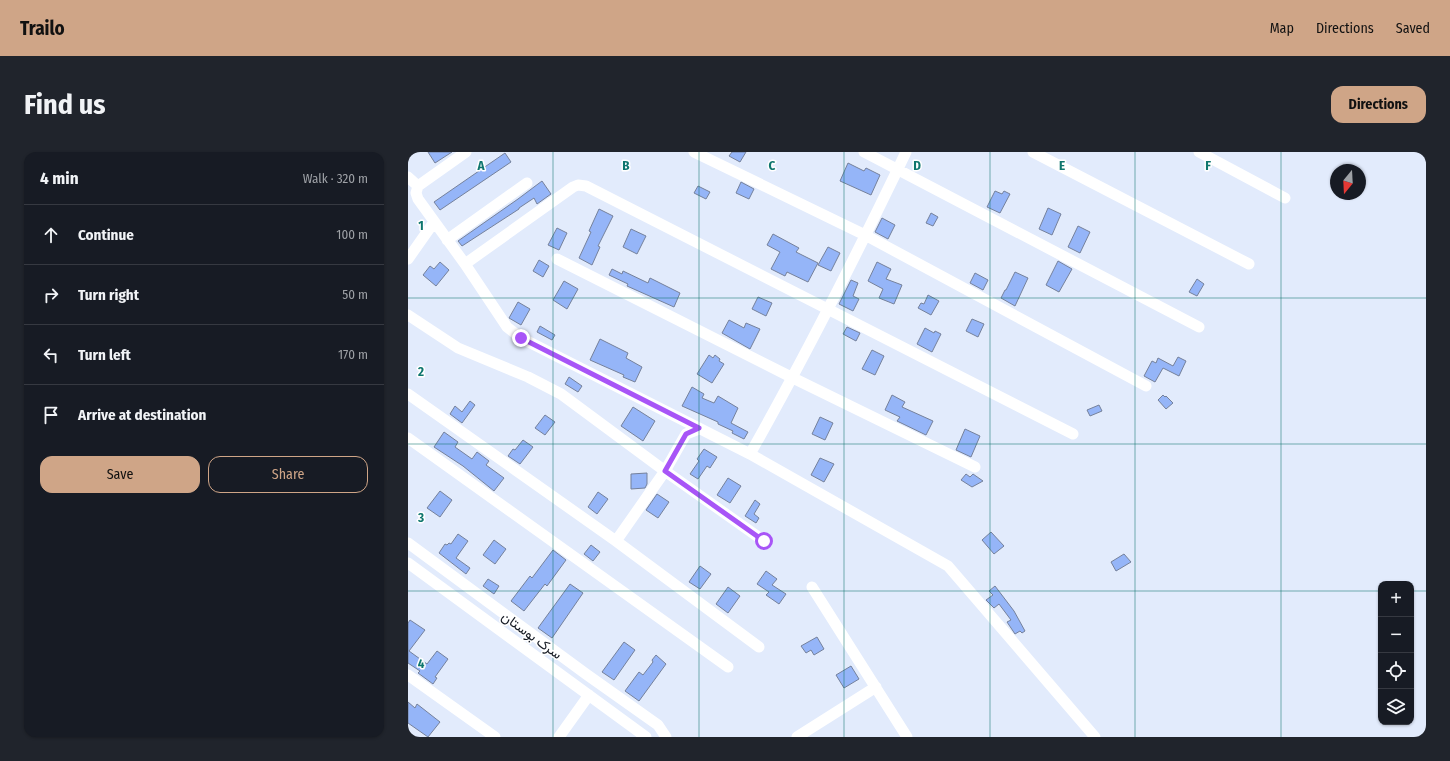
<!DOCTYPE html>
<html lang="en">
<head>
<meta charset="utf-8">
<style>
	body { margin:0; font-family:"Fira Sans Condensed",Vazirmatn,sans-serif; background:#20242c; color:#f1f3f6 }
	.controls { position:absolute; right:12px; bottom:12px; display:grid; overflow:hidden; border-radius:8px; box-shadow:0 1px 3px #0004 }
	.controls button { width:36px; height:36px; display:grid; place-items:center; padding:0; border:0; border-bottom:1px solid #363941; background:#171b24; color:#f1f3f6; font:20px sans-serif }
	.compass { position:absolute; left:922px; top:12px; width:36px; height:36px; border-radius:50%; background:#171b24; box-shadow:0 1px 3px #0004; rotate:198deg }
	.stop { position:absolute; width:12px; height:12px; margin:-9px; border:3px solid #a855f7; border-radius:50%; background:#fff }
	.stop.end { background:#a855f7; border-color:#fff; box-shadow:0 1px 4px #0008 }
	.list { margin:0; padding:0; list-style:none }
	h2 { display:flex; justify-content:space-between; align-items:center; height:52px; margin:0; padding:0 16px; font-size:17px }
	h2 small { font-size:13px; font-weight:400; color:#9ea1a6 }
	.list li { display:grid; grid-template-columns:26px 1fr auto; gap:12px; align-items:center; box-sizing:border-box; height:60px; padding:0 16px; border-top:1px solid #363941 }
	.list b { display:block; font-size:15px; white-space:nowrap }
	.list em { font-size:13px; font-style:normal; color:#9ea1a6 }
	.actions { display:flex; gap:8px; padding:12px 16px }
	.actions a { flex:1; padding:9px 0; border:1px solid #cfa587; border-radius:12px; text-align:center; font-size:14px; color:#cfa587 }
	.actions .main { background:#cfa587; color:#111 }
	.icon { flex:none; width:22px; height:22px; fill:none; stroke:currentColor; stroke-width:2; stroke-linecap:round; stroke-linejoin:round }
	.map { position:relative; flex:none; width:1018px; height:585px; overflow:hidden; border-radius:12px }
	header { display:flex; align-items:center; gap:24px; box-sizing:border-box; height:56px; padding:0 20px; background:#cfa587; color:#111 }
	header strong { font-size:19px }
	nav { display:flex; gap:22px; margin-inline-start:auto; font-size:14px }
	.intro { display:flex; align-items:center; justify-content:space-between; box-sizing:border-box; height:96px; padding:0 24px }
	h1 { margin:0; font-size:28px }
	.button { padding:10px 18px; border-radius:12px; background:#cfa587; color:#111; font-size:14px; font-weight:700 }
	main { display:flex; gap:24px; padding:0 24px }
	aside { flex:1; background:#171b24; border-radius:12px; box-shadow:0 1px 3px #0004 }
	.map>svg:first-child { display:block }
</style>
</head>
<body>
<header>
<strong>Trailo</strong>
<nav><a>Map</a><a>Directions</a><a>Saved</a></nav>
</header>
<div class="intro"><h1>Find us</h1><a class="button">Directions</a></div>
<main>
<aside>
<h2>4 min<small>Walk · 320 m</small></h2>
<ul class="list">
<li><svg class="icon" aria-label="ahead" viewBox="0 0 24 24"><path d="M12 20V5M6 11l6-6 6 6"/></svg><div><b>Continue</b></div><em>100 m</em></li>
<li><svg class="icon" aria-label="right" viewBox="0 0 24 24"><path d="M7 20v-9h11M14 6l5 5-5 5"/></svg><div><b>Turn right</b></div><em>50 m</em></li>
<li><svg class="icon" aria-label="left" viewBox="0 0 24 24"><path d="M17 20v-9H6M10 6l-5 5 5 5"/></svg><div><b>Turn left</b></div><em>170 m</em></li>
<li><svg class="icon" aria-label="arrive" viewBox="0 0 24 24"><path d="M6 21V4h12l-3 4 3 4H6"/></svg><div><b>Arrive at destination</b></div></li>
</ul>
<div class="actions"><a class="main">Save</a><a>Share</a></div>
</aside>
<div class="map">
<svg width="1018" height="585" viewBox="0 0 1018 585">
	<rect width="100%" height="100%" fill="#e2ebfc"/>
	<!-- building -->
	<path fill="#95b5f8" stroke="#75819b" d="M20,0H44L27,11Z
		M324,0H338L332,10L321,4Z
		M97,1L103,10L32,58L26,50Z
		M440,11L456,19L458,16L472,23L463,43L432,29Z
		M134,29L143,42L129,52L126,46L111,56V57L54,94L50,89L110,47Z
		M333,30L346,37L341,47L328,41Z
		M290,34L302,40L298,47L286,41Z
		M587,39L594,42L596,39L602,42L592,61L579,55Z
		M640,56L653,62L644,83L631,77Z
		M191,57L205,64L190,94L192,95L184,113L171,106L183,80L181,79Z
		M523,61L530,65L525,74L518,71Z
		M474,66L487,73L480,87L467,80Z
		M670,74L682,80L672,101L660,95Z
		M149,76L159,81L151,98L140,93Z
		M223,77L238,84L229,102L215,95Z
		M365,82L391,96L388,100L410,111L400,130L379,120L377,124L363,117L372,100L359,93Z
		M420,95L432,101L423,119L410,113Z
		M131,108L141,114L135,125L125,119Z
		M650,109L664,117L651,140L638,133Z
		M32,110L41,118L28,134L15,123L22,114L26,117Z
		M469,110L483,117L478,127L494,133L486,152L471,146L475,137L460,129Z
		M204,117L214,122L215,119L240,131L242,126L272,141L266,155L219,134L220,132L201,123Z
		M607,120L620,126L607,154L593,146L597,138H598Z
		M567,121L580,128L575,138L562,131Z
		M789,127L796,132L789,144L781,140Z
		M443,128L450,131L445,144L451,147L445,159L431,152Z
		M156,129L170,137L159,157L145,148Z
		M520,143L531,149L523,163L510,156L513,151L516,152Z
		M350,145L364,151L358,164L344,157Z
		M110,150L122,157L113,173L101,166Z
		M564,167L576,172L570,185L558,179Z
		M321,168L336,176L338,171L352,177L342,197L314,181Z
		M132,174L147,183L144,188L129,180Z
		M439,175L452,181L448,189L435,182Z
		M517,176L526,181L527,179L533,182L524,200L509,192Z
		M192,187L220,201L218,206L234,215L227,230L215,225L216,223L182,208Z
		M464,198L476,204L467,223L454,217Z
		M301,203L305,206L307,203L312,207L311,209L316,212L304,231L289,222Z
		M770,205L778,209L771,224L755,216L747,230L736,224L744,209L748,211L750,206L765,214Z
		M161,225L174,234L170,240L157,232Z
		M284,235L296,242L294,246L306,251L310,244L330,256L323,271L340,280L336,287L324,281L325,279L310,272V270L274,254Z
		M484,243L497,250L494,255L525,269L518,283L489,269L492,265L477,258Z
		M755,243L757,245L758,244L765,251L758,257L750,248Z
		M62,249L67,253L54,271L42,262L47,254L54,260Z
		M691,253L694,259L682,264L679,258Z
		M225,255L247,269L235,289L213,274Z
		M137,263L147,270L137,283L127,276Z
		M412,265L425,271L417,288L404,282Z
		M557,277L572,284L563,305L548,298Z
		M36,280L50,290L47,295L64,307L69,300L81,309L78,313L96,326L86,339L55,314L26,295Z
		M115,288L125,295L112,312L100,304L105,297L107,298Z
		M296,297L309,305L302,316L299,314L290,327L282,322L291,309L289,307Z
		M412,306L426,312L416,330L403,323Z
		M239,321V332L237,336L223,337V322Z
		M558,322L562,325L565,322L575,329L564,335L553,328Z
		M320,326L333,334L322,351L309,343Z
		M32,339L44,348L32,365L19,356Z
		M190,340L200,347L189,362L180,355Z
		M249,342L261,350L250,366L238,358Z
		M347,348L352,352L346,362L351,366L348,371L337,364Z
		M583,380L596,394L586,402L574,388Z
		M50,382L60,389L48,406L62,416L58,422L31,401L37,392L39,393L41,391L43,392Z
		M86,388L98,397L87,412L75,403Z
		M183,393L192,400L185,409L176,402Z
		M145,398L158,408L139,434L137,432L116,459L103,449L122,424L124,426Z
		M716,402L723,410L708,419L703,410Z
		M292,414L303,422L292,437L281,430Z
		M358,419L369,427L364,433L378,442L371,452L358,443L361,440L349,432Z
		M80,427L91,434L86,442L75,434Z
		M162,432L175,441L144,486L130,476Z
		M587,434L606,459L617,479L614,481L612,479L607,482L599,470L603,468L591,452L586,456L578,448L585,443L581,439Z
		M320,435L332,444L320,461L308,452Z
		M2,468L17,478L1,499L19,512L29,499L40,507L27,525L29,526L25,532L10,521L12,519L0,511V471Z
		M409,485L416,497L406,503L403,498L398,501L393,494Z
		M216,490L227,498L206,528L194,520Z
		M248,503L258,512L231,549L217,539L231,520L235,523L245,510L244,508Z
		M443,514L451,527L436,536L428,523Z
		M0,550L7,556L9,552L32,570L20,585L0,571Z"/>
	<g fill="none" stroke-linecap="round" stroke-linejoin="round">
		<!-- minor -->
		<path stroke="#fff" stroke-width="11" d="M58,0L10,34L8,41L10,47L57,112L99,175L113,186L342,302L540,414L687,585
			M286,0L457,83L738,234
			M456,0L791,175
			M625,0L841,112
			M791,0L877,46
			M0,25L10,34
			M39,88L119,31
			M0,107L26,70
			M149,107L385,226L567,315
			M57,112L165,35L170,33L178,34L665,282
			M0,163L50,196L120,225L153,242L257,319L356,389
			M0,242L208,389L351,495
			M0,286L320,515
			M342,302C398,203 449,102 498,0
			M208,389L257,319L278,282L291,277
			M0,391L178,522L250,573L258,585
			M0,411L238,585
			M404,435L499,585
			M0,523L87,585
			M151,585L181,543
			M389,585L468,535"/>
	</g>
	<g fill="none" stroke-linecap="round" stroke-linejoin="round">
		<!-- route -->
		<path stroke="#a855f7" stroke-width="5" d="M113,186L291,276L278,282L257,319L356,389"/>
	</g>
	<!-- grid -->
	<path fill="none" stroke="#0f766e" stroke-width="1" stroke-opacity="0.55" d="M145,0V585M291,0V585M436,0V585M582,0V585M727,0V585M873,0V585M0,146H1018M0,292H1018M0,439H973M1003,439H1018"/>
	<g text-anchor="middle" stroke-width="3" stroke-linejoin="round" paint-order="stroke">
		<!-- street labels -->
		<g font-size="14" fill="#141923" stroke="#fff">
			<text transform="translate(124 483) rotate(36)" y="5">سرک بوستان</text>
		</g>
	</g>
	<g font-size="13" text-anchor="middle" font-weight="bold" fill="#0f766e" stroke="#fff" stroke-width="3" stroke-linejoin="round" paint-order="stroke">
		<text x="73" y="18">A</text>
		<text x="218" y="18">B</text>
		<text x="364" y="18">C</text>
		<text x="509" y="18">D</text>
		<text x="654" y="18">E</text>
		<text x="800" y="18">F</text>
		<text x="13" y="78">1</text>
		<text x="13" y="224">2</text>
		<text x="13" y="370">3</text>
		<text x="13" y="516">4</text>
	</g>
</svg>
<div class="controls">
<button>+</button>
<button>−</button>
<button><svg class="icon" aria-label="locate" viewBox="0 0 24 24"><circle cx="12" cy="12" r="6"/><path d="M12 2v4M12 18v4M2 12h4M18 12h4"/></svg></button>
<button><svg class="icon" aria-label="layers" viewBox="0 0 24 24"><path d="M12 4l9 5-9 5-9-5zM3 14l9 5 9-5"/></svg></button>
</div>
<svg class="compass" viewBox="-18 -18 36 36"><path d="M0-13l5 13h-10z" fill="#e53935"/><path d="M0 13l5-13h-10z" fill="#9ea1a6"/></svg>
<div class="stop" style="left:356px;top:389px"></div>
<div class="stop end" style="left:113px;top:186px"></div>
</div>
</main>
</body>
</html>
